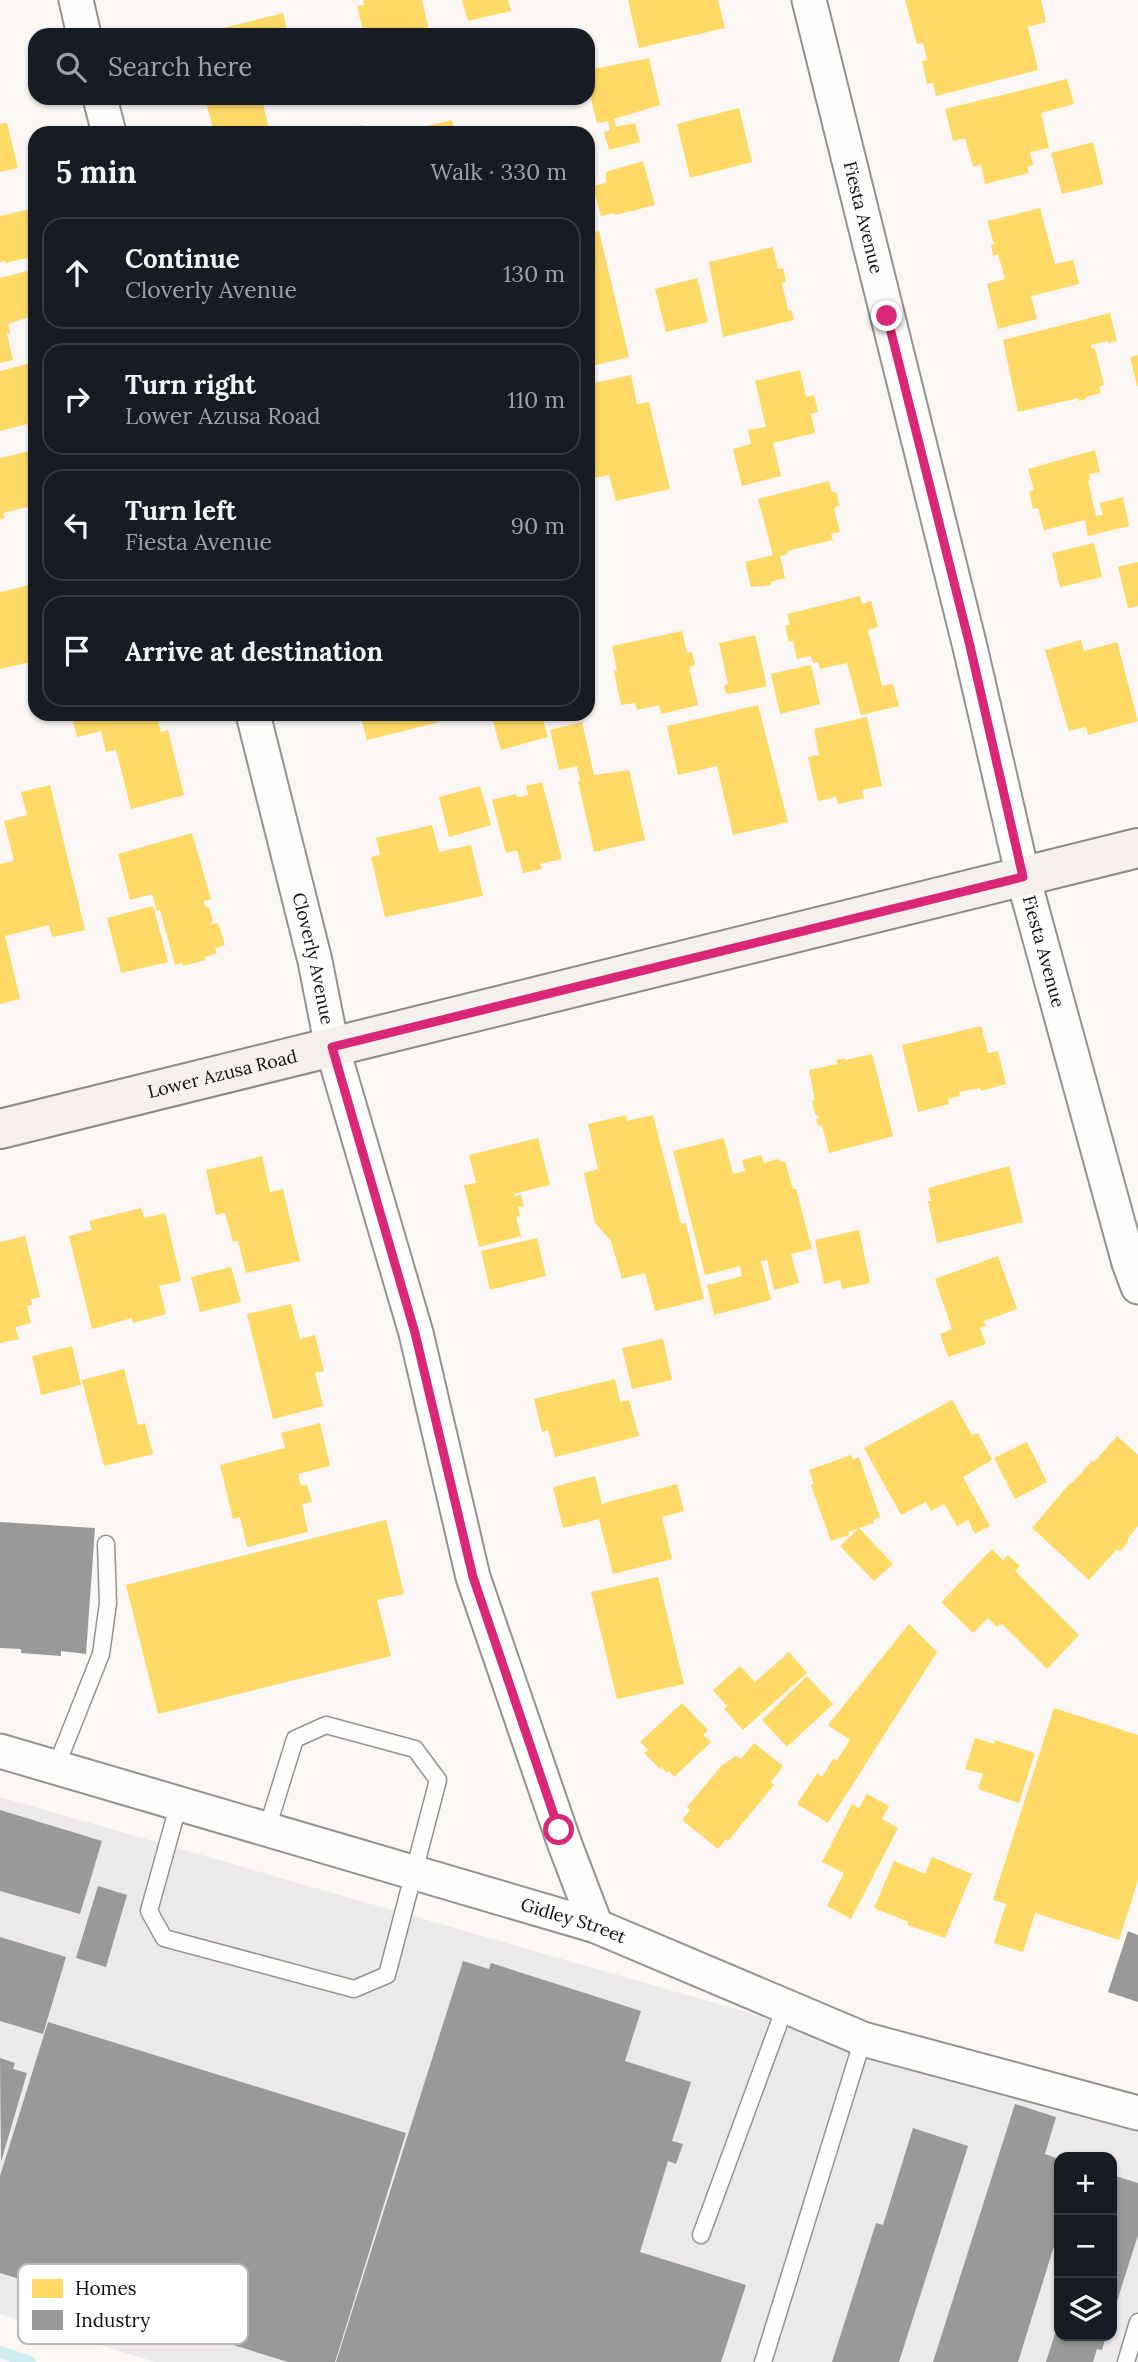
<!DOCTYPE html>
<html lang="en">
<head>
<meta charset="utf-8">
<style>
	body { margin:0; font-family:Lora,serif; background:#242831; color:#f1f3f6 }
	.controls { position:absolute; right:21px; bottom:21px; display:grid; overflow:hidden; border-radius:14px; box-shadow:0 2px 5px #0004 }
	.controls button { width:63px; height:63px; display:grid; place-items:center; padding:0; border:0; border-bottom:2px solid #363941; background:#171b24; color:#f1f3f6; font:35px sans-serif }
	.stop { position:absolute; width:21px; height:21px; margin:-16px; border:5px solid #db2777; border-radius:50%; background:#fff }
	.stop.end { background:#db2777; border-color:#fff; box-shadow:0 2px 7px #0008 }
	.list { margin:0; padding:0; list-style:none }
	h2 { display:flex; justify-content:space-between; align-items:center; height:91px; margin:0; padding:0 28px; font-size:30px }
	h2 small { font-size:23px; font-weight:400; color:#9ea1a6 }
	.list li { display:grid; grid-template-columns:46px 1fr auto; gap:21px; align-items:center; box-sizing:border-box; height:112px; margin:0 14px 14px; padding:0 14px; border:2px solid #363941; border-radius:21px }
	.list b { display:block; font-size:26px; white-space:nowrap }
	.list p { margin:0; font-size:23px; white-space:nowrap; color:#9ea1a6 }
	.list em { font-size:23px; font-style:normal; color:#9ea1a6 }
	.icon { flex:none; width:38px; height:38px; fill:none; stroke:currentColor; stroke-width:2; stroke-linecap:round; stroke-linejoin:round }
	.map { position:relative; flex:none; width:1138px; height:2362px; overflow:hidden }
	.search { position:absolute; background:#171b24; box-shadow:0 2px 5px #0004; left:28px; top:28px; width:567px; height:77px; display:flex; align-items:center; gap:18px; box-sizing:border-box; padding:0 24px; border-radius:21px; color:#9ea1a6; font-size:26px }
	.panel { position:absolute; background:#171b24; box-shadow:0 2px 5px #0004; left:28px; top:126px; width:567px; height:595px; border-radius:21px }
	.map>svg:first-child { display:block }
</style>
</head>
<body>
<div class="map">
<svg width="1138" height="2362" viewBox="0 0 1138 2362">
	<rect width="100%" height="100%" fill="#faf7f4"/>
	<!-- industrial -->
	<path fill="#ece9eb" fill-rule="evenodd" d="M0,1797L1138,2125V2362H155L0,2314ZM1059,2157H1112V2336H1059Z"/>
	<!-- homes -->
	<path fill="#ffd966" d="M363,0H422L430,35H364L357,6L364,5Z
		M462,0H508L511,11L468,21Z
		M628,0H718L725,28L639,48Z
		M905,0H1041L1046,22L1028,27L1038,70L936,96L933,83L927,84L922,61L927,60L923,43L917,44Z
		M283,13L288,35H200V34Z
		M649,58L660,105L614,119L616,127L635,123L640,142L609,150L604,132L610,130L608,121L597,123L588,87V70Z
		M1067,79L1074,104L1041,113L1049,148L1030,152L1033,165L1027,167L1029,173L985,184L981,165L973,167L965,138L953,141L945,109Z
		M205,98H283V99L263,104L270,133H214Z
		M739,108L752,162L690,178L677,124Z
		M452,120L455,133H401V132Z
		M7,123L18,168L0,172V124Z
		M363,125L364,133H333V132Z
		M1093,142L1103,184L1062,194L1051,153Z
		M643,161L655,205L615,215V213L601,216L593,186L606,183V172Z
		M35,208V256L6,263L5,261L0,262V216Z
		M1040,208L1055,264L1073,260L1079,284L1031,296L1037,319L998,329L987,284L1005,279L998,254L993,256L991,245L994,244L987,221Z
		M599,231L629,357L588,367V234Z
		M773,247L778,269L783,268L786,282L782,283L788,311L791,310L794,320L723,337L709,262Z
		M35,269V315L8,324L10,333H7L13,360L0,363V278Z
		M697,278L708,322L666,332L655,289Z
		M1110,313L1117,341L1108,343V341L1091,345L1092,349L1095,348L1104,385L1099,387L1101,393L1086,397V399L1079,401L1078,398L1018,412L1003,340Z
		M1138,355V386H1137L1130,357Z
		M35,362V422L0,431V371Z
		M800,370L806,397L814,395L818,412L811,414L815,433L773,443L781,476L742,486L733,449L751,444L748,430L766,427L755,381Z
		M631,375L637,404L649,402L670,489L616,501L609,475L590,479L588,469V384Z
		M35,450V505L3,513L5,518L0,519V458Z
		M1095,450L1100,472L1089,474L1090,480L1088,481L1096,516L1103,515L1099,503L1123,497L1129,526L1088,536L1085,520L1044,530L1038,508L1033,509L1029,491L1034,490L1028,469Z
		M829,481L831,491L837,493L839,505L834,509L840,532L831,534L833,540L787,551L788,554L780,556L785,578L771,582V585L751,587L745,562L773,555L758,499Z
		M1094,543L1102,577L1060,587L1052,553Z
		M1138,562V606L1128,608L1118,567Z
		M30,585L32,595L35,594V661L0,669V592Z
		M860,596L862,604L871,601L878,627L868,630L882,686L893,684L899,706L861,715L847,663L820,669L818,662L813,663L811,656L797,659L793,641L789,642L785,626L790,625L787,614Z
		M682,631L687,653L692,652L695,665L689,667L698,705L661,714L659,705L637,710L635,703L621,705L614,671H617L612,646Z
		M755,635L767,686L730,694L726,693L724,686L728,684L719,643Z
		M1081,640L1084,651L1117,642L1138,721L1088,735L1086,727L1069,731L1045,650Z
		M811,665L820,704L780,714L771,674Z
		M758,705L788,822L733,835L717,766L678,775L667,726Z
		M71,714H166L157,717L161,732L168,730L184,795L131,809L116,750L106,752L101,731L77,737Z
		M360,714H437L439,722L367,740Z
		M491,714H541L548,737L501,750Z
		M867,717L882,786L862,790L864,798L838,804L836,797L818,801L808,757L819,755L814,729Z
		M582,722L594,775L629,770L645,840L594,852L578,781H580L577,766L559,770L550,730Z
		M542,782L562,859L540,864L542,869L523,873L517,850L506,853L492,800L516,794L517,797L528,795L526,786Z
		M50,785L85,930L52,937L49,925L5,936L20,999L0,1004V864L14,861L4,821L27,815L21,792Z
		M480,786L491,825L449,837L439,797Z
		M432,825L439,852L471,845L483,896L385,917L371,857L380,855L376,838Z
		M192,833L211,899L204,901V905L209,908L213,921L209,925L218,923L225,945L215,948L217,953L205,957V960L183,966V963L175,965L160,910L157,911L152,894L130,900L118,854Z
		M153,906L168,962L121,973L107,918Z
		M981,1026L988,1053L998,1051L1006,1084L981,1091L980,1088L959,1092L960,1096L948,1099L949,1104L918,1112L902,1045Z
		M872,1054L893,1136L829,1153L822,1125L818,1126L816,1119L820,1118L815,1114L812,1101L815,1100L809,1070L838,1064L836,1060L845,1058V1060Z
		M626,1115L627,1121L653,1115L681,1224L686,1223L704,1299L655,1311L645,1273L622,1279L611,1241L595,1223L584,1173L598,1169L588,1124Z
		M538,1138L550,1185L514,1194L515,1197L521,1195L524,1206L518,1207L520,1216L516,1217L521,1236L479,1247L464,1185L476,1183L469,1155Z
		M724,1138L733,1174L745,1171L742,1160L761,1155L764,1163L777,1159L782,1162L785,1161L793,1189H796L812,1249L791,1254L799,1283L774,1290L767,1260L761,1261L771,1300L714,1315L707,1285L742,1276L740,1266L705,1275L673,1151Z
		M262,1156L270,1192L283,1189L300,1261L246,1273L238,1241L233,1242L225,1213L216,1215L206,1170Z
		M1009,1166L1023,1222L937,1243L928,1201H931L928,1188Z
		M141,1208L144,1218L165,1213L181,1281L159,1286L166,1314L133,1323L132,1318L92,1329L69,1236L92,1230L89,1221Z
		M859,1230L870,1283L842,1289L840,1280L824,1284L815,1240Z
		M25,1236L40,1297L31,1299L32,1305L27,1306L31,1323L15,1327L19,1339L0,1343V1242Z
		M537,1238L546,1276L490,1290L481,1251Z
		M998,1256L1017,1309L984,1321L986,1326L980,1328L986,1344L948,1357L940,1334L952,1329L935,1279Z
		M231,1267L241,1302L200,1312L191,1277Z
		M291,1304L300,1339L315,1335L324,1371L315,1373L323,1406L273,1419L247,1314Z
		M663,1339L672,1380L632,1389L622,1348Z
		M72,1346L81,1385L41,1395L32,1356Z
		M124,1369L138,1425L145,1423L153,1454L104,1466L82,1380Z
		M615,1379L620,1402L629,1400L639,1436L555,1457L548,1430L542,1432L534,1399Z
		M952,1400L972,1435L978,1433L992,1460L963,1477L990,1526L975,1534L968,1520L957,1526L944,1504L931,1511L926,1502L901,1515L864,1448Z
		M320,1423L330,1466L298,1474L301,1486L307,1485L312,1502L302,1504L308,1532L247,1547L240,1517L233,1519L220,1465L285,1448L281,1433Z
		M1117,1436L1138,1455V1526L1128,1538V1542L1122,1550H1116L1089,1580L1032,1528L1070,1483L1071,1484L1092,1461L1094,1462Z
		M1027,1442L1047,1482L1015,1499L994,1458Z
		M851,1455L853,1460L859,1457L880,1517L873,1520L874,1523L848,1532L849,1535L831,1541L811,1485L814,1484L809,1470Z
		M595,1476L602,1505L607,1502L677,1484L684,1511L662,1517L672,1559L613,1574L599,1519L563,1528L553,1487Z
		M386,1520L404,1594L377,1600L391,1656L158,1714L126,1585Z
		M859,1528L893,1564L874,1581L840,1546Z
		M992,1549L1003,1560L1008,1555L1020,1566L1015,1571L1079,1635L1047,1669L1002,1624L997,1627L988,1618L973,1633L941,1602Z
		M658,1577L684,1684L617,1699L591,1592Z
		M909,1624L937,1652L828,1823L797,1804L817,1773L822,1777L833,1759L837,1760L850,1740L828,1725Z
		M789,1652L807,1673L743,1730L724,1709L727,1706L713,1690L740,1666L755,1682Z
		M807,1676L833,1704L787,1747L762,1720Z
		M682,1703L708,1730L703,1735L711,1742L674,1777L669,1771L666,1772L661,1767L660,1769L644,1753L648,1750L640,1742Z
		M1054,1708L1138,1735V1880L1119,1940L1035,1913L1023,1952L994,1943L1006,1904L993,1900Z
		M975,1738L994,1744L995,1740L1035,1753L1019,1803L978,1789L983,1774L965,1769Z
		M754,1743L783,1766L771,1782L774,1785L728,1841L726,1839L718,1849L682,1820L690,1810L687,1807L722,1765L736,1756L741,1759Z
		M867,1794L889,1806L882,1819L898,1828L851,1919L827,1906L844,1873L822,1862L852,1804L859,1808Z
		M932,1857L972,1874L945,1938L907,1925L909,1922L874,1908L894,1861L925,1874Z"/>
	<!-- industry -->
	<path fill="#999" d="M0,1522L95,1528L86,1654L61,1651V1656L21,1653V1649L0,1648Z
		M0,1810L102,1841L80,1914L0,1891Z
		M98,1886L127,1895L106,1967L76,1958Z
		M1128,1931L1138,1935V2002L1108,1992Z
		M0,1937L66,1957L43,2034L0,2021Z
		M463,1961L489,1969L491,1963L641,2011L625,2061L691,2082L672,2141L683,2144L676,2164L668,2161L640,2252L746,2285L721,2362H336Z
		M48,2022L406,2133L335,2362H288L0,2273V2176Z
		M0,2058L15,2063L13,2069L27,2073L1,2162Z
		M1015,2104L1056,2117L1045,2154L1059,2159V2230L1018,2362H933Z
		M913,2128L968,2146L899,2362H832L876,2223L883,2225Z
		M1112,2175L1138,2183V2235L1112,2317Z
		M1059,2321V2336H1106L1102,2350L1097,2349L1093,2362H1046Z"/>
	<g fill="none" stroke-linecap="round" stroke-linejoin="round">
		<!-- stream -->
		<path stroke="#ceedf1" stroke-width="12" d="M0,2352L30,2362"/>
		<!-- lane casing -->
		<g stroke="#949392" stroke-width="19">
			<path id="lane" d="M56,1767L101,1654L108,1603L106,1544
				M179,1803L149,1911L164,1938L354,1989L387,1975L438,1780L415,1749L326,1725L295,1739L267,1829
				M701,2235L785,2007
				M763,2362L863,2039
				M1126,2362L1138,2322"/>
		</g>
		<!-- street casing -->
		<g stroke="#949392" stroke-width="37">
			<g id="street">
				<path d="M76,0L84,35"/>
				<path id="s1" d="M809,0L970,647L1023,877L1129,1263L1138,1287"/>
				<path d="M100,98L109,133"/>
				<path id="s2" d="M253,714L315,961L332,1047L416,1333L473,1577L564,1842L596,1926"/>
				<path id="s3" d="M0,1751L596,1926L863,2039L1138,2113"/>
			</g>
		</g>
		<!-- secondary casing -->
		<g stroke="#8b8a88" stroke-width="42">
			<g id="secondary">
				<path id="s4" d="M0,1129L1138,848"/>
			</g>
		</g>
		<!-- lane -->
		<use href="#lane" stroke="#fefefd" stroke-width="16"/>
		<!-- street -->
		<use href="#street" stroke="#fefefd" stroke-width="33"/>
		<!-- secondary -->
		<use href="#secondary" stroke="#f4f0eb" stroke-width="38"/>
	</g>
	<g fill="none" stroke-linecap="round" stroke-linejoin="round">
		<!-- route -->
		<path stroke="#db2777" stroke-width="9" d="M559,1830L473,1577L415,1333L332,1047L1023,877L970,646L887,316"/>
	</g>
	<g text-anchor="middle" stroke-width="7" stroke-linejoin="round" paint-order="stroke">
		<!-- street labels -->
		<g font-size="18" fill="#0e0e0e" stroke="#fff">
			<text dy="6" stroke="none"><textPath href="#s1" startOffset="224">Fiesta Avenue</textPath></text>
			<text dy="6" stroke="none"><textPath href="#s1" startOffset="980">Fiesta Avenue</textPath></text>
			<text dy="6" stroke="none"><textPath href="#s2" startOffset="252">Cloverly Avenue</textPath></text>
			<text dy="6" stroke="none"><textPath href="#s4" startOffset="229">Lower Azusa Road</textPath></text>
			<text dy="6" stroke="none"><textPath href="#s3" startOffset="598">Gidley Street</textPath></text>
		</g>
	</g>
	<!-- legend -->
	<rect x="18" y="2264" width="230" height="80" rx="10" fill="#fff" stroke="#b7b7b7" stroke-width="2"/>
	<rect x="32" y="2279" width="31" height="19" fill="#ffd966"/>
	<rect x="32" y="2310" width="31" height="20" fill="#999"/>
	<g font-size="19" fill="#0e0e0e">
		<text x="75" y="2295">Homes</text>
		<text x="75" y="2327">Industry</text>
	</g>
</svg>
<div class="controls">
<button>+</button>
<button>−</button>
<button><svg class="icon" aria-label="layers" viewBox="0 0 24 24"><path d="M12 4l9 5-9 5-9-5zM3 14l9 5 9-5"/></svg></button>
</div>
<div class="stop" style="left:559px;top:1830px"></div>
<div class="stop end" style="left:887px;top:316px"></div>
<div class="search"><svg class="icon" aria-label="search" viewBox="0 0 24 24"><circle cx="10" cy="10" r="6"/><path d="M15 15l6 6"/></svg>Search here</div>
<section class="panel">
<h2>5 min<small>Walk · 330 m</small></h2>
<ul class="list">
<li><svg class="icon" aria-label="ahead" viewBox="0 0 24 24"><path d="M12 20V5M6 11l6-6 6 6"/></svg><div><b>Continue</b><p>Cloverly Avenue</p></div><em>130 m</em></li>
<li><svg class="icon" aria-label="right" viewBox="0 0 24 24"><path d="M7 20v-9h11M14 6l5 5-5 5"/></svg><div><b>Turn right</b><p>Lower Azusa Road</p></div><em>110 m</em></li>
<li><svg class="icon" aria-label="left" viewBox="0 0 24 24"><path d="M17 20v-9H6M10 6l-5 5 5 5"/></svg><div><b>Turn left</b><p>Fiesta Avenue</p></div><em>90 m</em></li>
<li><svg class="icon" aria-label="arrive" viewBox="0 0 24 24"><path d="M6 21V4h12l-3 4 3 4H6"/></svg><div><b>Arrive at destination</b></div></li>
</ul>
</section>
</div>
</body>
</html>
